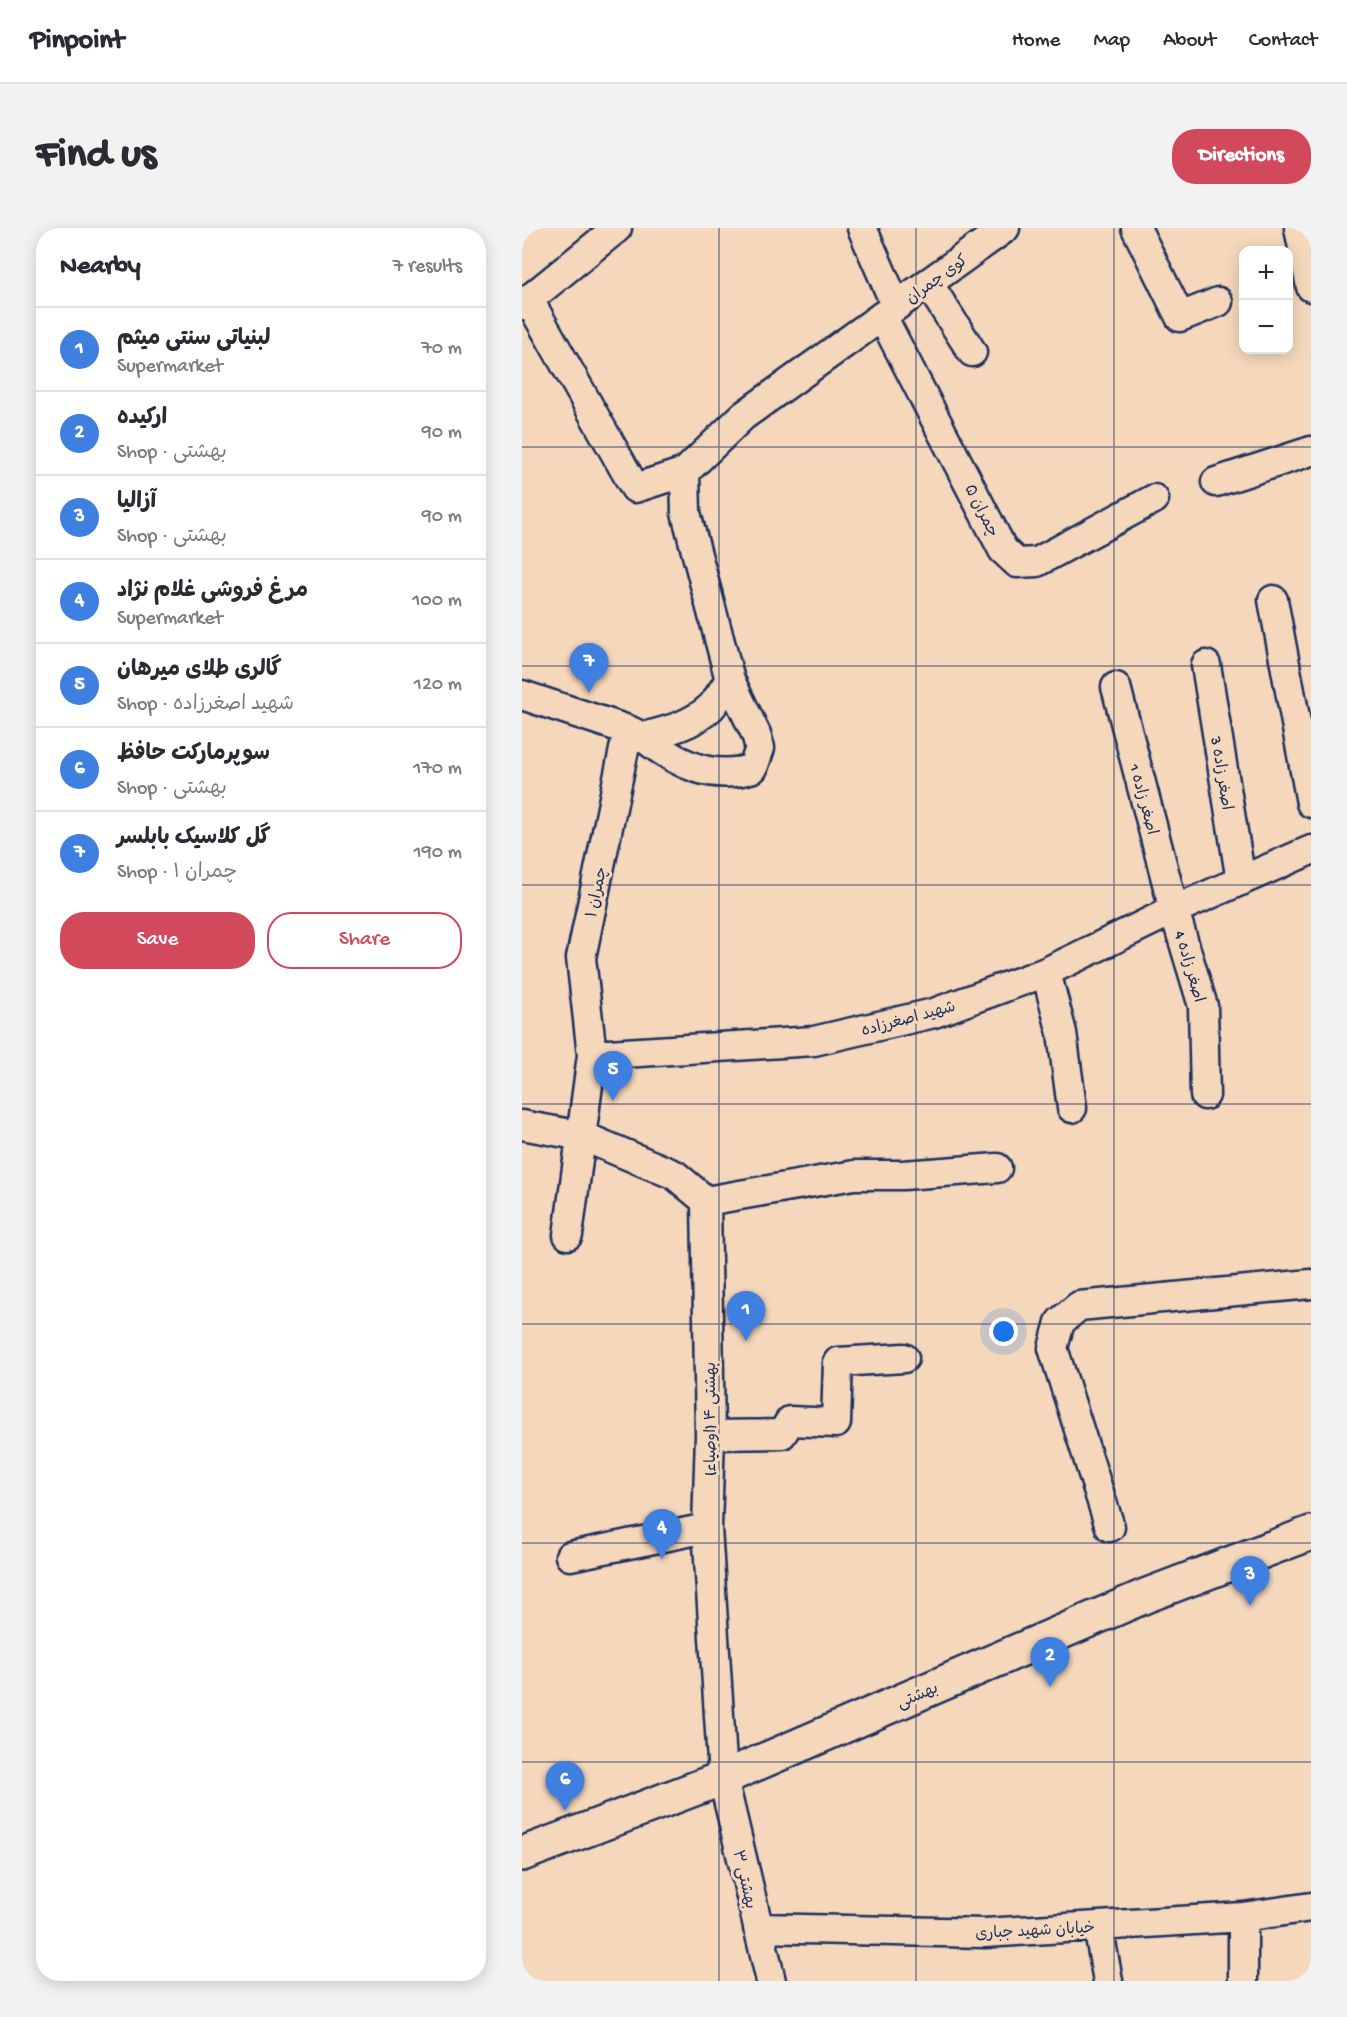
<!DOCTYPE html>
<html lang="en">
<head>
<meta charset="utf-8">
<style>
	body { margin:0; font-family:"Gochi Hand","Playpen Sans Arabic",sans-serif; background:#f2f2f3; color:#2b2b33 }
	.controls { position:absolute; right:18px; top:18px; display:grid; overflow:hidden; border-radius:12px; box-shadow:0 3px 15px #0003 }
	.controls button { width:54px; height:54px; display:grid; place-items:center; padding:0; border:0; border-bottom:2px solid #e1e1e2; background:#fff; color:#2b2b33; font:30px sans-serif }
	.you { position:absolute; left:482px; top:1104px; width:21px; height:21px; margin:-15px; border:4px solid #fff; border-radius:50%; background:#1a73e8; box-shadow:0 0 0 9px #1a73e833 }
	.badge { display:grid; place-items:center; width:39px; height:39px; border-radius:50%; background:#d1495b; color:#fff; font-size:20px; font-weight:700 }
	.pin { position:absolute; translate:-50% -50px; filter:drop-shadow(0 2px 3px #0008) }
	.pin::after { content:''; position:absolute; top:32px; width:21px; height:18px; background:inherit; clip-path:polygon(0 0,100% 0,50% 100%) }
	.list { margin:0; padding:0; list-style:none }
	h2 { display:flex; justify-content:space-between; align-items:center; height:78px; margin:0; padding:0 24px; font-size:26px }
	h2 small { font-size:20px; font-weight:400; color:#7c7c81 }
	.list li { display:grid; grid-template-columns:39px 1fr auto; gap:18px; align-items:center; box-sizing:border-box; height:84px; padding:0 24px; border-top:2px solid #e1e1e2 }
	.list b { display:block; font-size:22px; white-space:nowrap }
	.list p { margin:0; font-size:20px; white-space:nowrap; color:#7c7c81 }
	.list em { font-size:20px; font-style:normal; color:#7c7c81 }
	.actions { display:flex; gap:12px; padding:18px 24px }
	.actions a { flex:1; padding:14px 0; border:2px solid #d1495b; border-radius:24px; text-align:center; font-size:21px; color:#d1495b }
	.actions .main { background:#d1495b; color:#fff }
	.map { position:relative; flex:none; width:789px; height:1753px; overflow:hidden; border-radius:24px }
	header { display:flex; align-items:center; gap:36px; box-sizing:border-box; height:84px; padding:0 30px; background:#fff; border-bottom:2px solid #e1e1e2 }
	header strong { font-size:28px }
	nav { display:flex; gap:33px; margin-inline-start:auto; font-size:21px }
	.intro { display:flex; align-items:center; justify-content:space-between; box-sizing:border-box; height:144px; padding:0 36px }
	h1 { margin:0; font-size:42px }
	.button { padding:15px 27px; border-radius:24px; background:#d1495b; color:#fff; font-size:21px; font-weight:700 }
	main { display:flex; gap:36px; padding:0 36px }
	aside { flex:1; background:#fff; border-radius:24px; box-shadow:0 3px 15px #0003 }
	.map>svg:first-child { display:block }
</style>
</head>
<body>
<header>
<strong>Pinpoint</strong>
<nav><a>Home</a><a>Map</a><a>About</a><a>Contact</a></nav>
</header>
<div class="intro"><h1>Find us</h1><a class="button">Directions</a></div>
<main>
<aside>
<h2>Nearby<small>7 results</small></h2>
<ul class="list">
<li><span class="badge" style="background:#3f7fe0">1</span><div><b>لبنیاتی سنتی میثم</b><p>Supermarket</p></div><em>70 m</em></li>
<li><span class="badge" style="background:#3f7fe0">2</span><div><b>ارکیده</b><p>Shop · بهشتی</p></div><em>90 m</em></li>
<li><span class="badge" style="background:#3f7fe0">3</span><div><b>آزالیا</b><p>Shop · بهشتی</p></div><em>90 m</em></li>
<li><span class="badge" style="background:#3f7fe0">4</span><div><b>مرغ فروشی غلام نژاد</b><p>Supermarket</p></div><em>100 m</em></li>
<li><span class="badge" style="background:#3f7fe0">5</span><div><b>گالری طلای میرهان</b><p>Shop · شهید اصغرزاده</p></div><em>120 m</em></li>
<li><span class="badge" style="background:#3f7fe0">6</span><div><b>سوپرمارکت حافظ</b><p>Shop · بهشتی</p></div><em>170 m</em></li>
<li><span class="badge" style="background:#3f7fe0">7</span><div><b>گل کلاسیک بابلسر</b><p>Shop · چمران ۱</p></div><em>190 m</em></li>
</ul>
<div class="actions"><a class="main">Save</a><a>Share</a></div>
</aside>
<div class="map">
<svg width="789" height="1753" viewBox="0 0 789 1753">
	<rect width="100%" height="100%" fill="#f5d8bc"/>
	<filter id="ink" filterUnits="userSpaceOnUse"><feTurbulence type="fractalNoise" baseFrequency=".0167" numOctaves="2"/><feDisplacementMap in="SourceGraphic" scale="12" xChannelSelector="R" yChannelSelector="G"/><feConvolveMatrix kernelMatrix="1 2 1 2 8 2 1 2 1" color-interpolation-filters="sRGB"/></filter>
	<g filter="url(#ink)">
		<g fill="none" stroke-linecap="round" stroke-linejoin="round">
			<!-- minor casing -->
			<g stroke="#1b2f5e" stroke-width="33">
				<path id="minor" d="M340,0L374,78
					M614,0L658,89L696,74
					M777,0L789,59
					M406,55L450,124
					M7,72L113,260L163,244
					M0,77L95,0
					M360,88L481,322L495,335L515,334L632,271
					M694,254L789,223
					M751,372L789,575
					M684,437L719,653
					M594,459L652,682L681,778L683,867
					M0,467L106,502L121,509C145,503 170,497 189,479C196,471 202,460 208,452L164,285L163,244L221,188L483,0
					M121,509C153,534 189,554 231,540L238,520L234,506L208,452
					M524,744L540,805L550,880
					M70,827L59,730L106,502
					M0,897L60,908L153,947L184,973L188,1207L185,1300L201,1550L249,1753
					M184,973L332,947H381L475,940
					M46,1007L70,827L292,813L412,785L524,744L652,682L789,622
					M188,1207L260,1206L268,1193L314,1195L316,1134L382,1130
					M588,1299L531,1120L538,1094L557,1078L789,1056
					M48,1328L185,1300
					M721,1689V1753
					M576,1698L586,1753
					M236,1700L463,1705L721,1689L789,1679"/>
			</g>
			<!-- major casing -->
			<g stroke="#1b2f5e" stroke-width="38">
				<path id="major" d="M0,1626L201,1550L623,1368L789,1305"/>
			</g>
			<!-- minor -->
			<use href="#minor" stroke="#f5d8bc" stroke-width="28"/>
			<!-- major -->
			<use href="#major" stroke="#f5d8bc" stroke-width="33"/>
		</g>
	</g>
	<!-- grid -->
	<path fill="none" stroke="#1b2f5e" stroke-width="1.5" stroke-opacity="0.55" d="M197,0V1753M394,0V1753M592,0V1753M0,219H789M0,438H789M0,657H789M0,876H789M0,1096H789M0,1315H789M0,1534H789"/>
	<g text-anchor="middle" stroke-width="6" stroke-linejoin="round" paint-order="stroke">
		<!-- street labels -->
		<g font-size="16" fill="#1b2f5e" stroke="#f5d8bc">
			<text transform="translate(414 50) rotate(-36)" y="6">کوی چمران</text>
			<text transform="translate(461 282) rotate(63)" y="6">چمران ۵</text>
			<text transform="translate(701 545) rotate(81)" y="6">اصغر زاده 3</text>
			<text transform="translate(623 571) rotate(75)" y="6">اصغر زاده 1</text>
			<text transform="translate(73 664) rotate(-78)" y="6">چمران ۱</text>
			<text transform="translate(669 738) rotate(74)" y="6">اصغر زاده 4</text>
			<text transform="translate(386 789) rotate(-15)" y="6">شهید اصغرزاده</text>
			<text transform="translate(187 1191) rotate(-90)" y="6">بهشتی ۴ (اوصیاء)</text>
			<text transform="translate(395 1466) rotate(-23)" y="6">بهشتی</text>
			<text transform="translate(224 1651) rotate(77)" y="6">بهشتی ۳</text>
			<text transform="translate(513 1701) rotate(-3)" y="6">خیابان شهید جباری</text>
		</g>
	</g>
</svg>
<div class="controls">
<button>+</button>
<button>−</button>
</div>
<div class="you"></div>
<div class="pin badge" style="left:224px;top:1113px;background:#3f7fe0">1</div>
<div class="pin badge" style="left:528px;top:1459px;background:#3f7fe0">2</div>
<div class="pin badge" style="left:728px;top:1378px;background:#3f7fe0">3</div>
<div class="pin badge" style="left:140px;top:1331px;background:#3f7fe0">4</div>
<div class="pin badge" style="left:91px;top:873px;background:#3f7fe0">5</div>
<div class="pin badge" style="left:43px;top:1583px;background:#3f7fe0">6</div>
<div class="pin badge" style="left:67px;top:465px;background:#3f7fe0">7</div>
</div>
</main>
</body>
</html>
